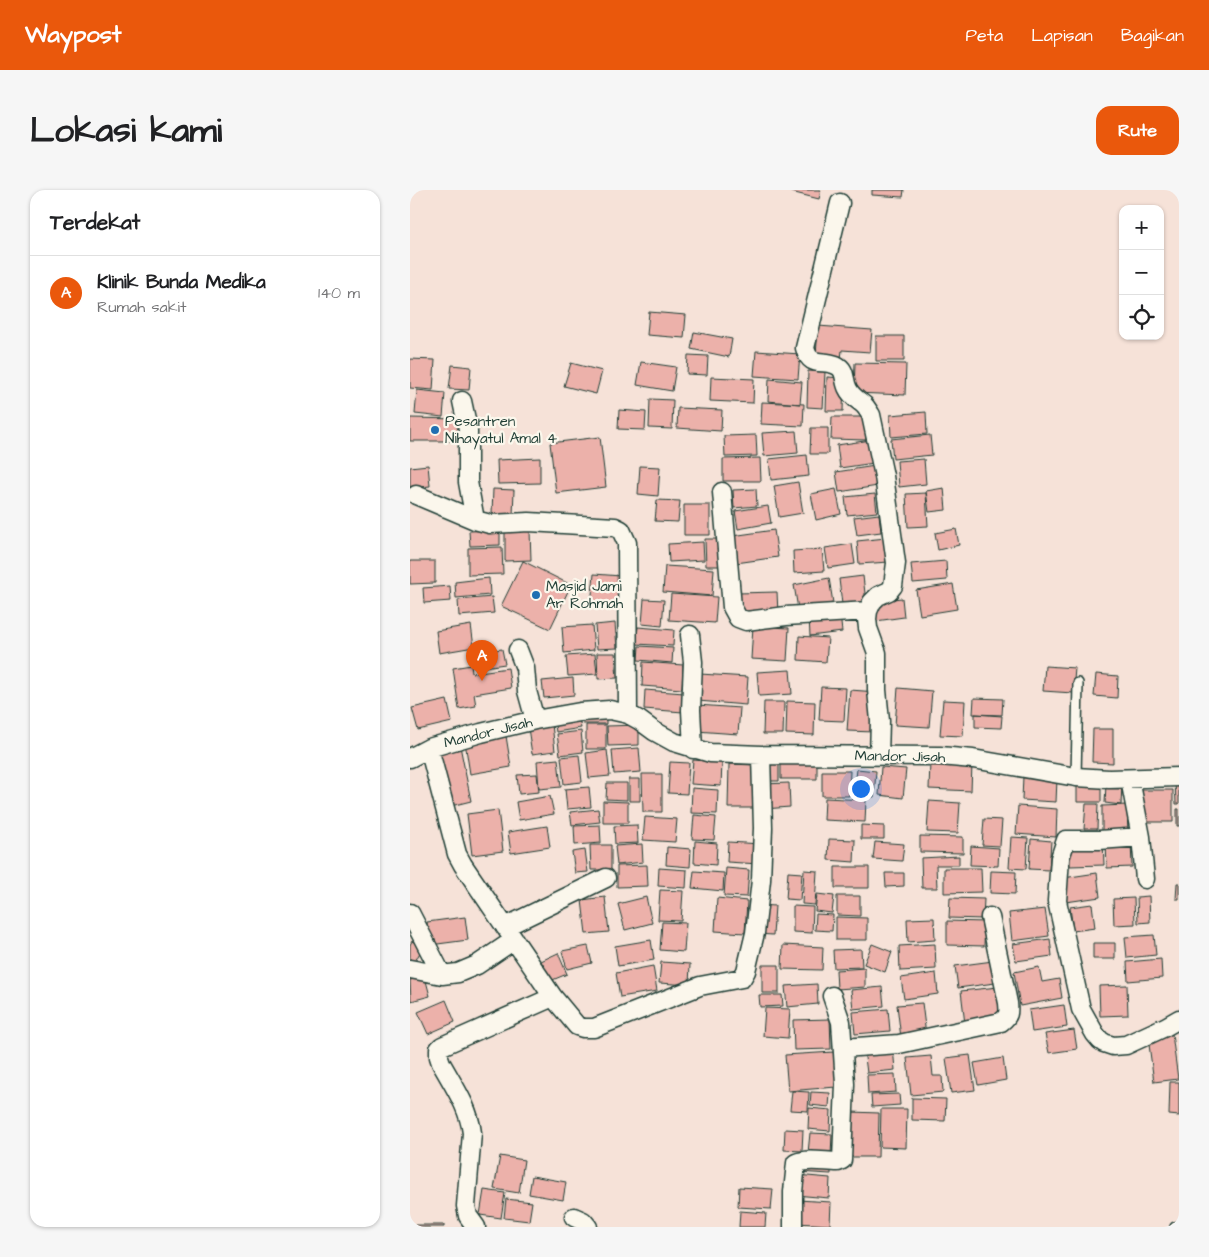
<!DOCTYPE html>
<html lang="id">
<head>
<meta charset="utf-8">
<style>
	body { margin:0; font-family:"Architects Daughter",sans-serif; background:#f6f6f6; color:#202124 }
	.controls { position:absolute; right:15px; top:15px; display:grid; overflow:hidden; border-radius:10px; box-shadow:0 1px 4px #0004 }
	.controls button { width:45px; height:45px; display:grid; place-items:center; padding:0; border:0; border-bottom:1px solid #e0e0e0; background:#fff; color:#202124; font:25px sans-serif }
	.you { position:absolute; left:450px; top:598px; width:18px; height:18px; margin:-12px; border:4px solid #fff; border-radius:50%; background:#1a73e8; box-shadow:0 0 0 8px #1a73e833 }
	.badge { display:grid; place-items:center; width:32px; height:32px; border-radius:50%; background:#ea580c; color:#fff; font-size:16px; font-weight:700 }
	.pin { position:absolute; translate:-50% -41px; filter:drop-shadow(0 1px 2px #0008) }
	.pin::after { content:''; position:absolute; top:26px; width:18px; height:15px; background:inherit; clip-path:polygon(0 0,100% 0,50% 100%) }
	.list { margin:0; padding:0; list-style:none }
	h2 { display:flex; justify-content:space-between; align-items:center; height:65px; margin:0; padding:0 20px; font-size:21px }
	h2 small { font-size:16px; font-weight:400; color:#757577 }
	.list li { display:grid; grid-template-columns:32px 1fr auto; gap:15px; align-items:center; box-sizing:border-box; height:75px; padding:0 20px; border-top:1px solid #e0e0e0 }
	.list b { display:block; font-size:19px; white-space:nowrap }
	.list p { margin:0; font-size:16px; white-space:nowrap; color:#757577 }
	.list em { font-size:16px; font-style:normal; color:#757577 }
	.icon { flex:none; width:28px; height:28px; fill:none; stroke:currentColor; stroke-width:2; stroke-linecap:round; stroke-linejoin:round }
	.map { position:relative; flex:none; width:769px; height:1037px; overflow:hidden; border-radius:15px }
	header { display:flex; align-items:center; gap:30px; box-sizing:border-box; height:70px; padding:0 25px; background:#ea580c; color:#fff }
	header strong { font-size:24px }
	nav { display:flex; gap:28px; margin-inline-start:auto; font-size:18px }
	.intro { display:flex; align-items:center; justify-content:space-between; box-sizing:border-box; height:120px; padding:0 30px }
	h1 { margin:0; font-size:35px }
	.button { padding:12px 22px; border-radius:15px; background:#ea580c; color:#fff; font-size:18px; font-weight:700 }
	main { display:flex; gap:30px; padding:0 30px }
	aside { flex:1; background:#fff; border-radius:15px; box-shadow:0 1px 4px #0004 }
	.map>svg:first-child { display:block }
</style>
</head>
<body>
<header>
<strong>Waypost</strong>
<nav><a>Peta</a><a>Lapisan</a><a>Bagikan</a></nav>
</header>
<div class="intro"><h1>Lokasi kami</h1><a class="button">Rute</a></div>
<main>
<aside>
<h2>Terdekat<small></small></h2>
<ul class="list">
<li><span class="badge">A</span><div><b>Klinik Bunda Medika</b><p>Rumah sakit</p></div><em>140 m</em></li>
</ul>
</aside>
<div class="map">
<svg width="769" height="1037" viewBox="0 0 769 1037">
	<rect width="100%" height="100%" fill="#f6e2d8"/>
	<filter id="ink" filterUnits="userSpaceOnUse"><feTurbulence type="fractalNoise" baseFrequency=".02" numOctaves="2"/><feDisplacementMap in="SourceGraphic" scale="10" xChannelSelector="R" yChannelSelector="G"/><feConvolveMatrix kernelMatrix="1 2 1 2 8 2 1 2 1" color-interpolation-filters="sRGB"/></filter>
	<g filter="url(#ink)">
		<!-- building -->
		<path fill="#ecb1aa" stroke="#1f3d34" d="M381,0H411L409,9L381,2Z
			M462,0H494L493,7L462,5Z
			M239,122L276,125L274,148L237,145Z
			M408,136L462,140L460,162L432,160L431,169L406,167Z
			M284,142L322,149L319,167L281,159Z
			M466,146H494V171H466Z
			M346,161L390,164L388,189L344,186Z
			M278,165L298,166L297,185L277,184Z
			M0,169L25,170L23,200L0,198Z
			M231,172L266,177L262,201L227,195Z
			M161,173L192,181L186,204L154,196Z
			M445,173L496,174L495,205L444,203Z
			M42,175L61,177L59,200L39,199Z
			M398,181L415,182L413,218L397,217Z
			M301,187L344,189L343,213L300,211Z
			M417,187L434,188L433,221H416Z
			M359,189L392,192L390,214L358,211Z
			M7,200L35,203L33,227L5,224Z
			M240,209L263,210L262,239L239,238Z
			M352,212L394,214L393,236L351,234Z
			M268,218L312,220L311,241L267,238Z
			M209,220L236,222L235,240L208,239Z
			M516,222L517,244L481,247L480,225Z
			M422,227H456V250L421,249Z
			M0,228L49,229V251H0Z
			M401,238H418V264H400Z
			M386,241L388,263L354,266L352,243Z
			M346,245L347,266L315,267L314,246Z
			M520,245L522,265L483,269L481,249Z
			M190,247L196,297L146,303L140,253Z
			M461,250L464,273L430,278L427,255Z
			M397,265L399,286L361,290L359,269Z
			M130,268V293L88,294L87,270Z
			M350,268L351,291H313V269Z
			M514,269L516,294L489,297L487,271Z
			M18,275L20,296L0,298V277Z
			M230,276L250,277L248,306L228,304Z
			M465,276L468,296L429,302L426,282Z
			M388,292L393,323L369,327L364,296Z
			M534,298L536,320L519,322L516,301Z
			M83,299L104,300L103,325L82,324Z
			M346,299L347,316L324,318L323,300Z
			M426,299L431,324L406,330L401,304Z
			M516,303L518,336L498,337L496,304Z
			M465,304L467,322L437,325L435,307Z
			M247,310L270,311L268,332L245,331Z
			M274,315H300V345H274Z
			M358,316L361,333L328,339L325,321Z
			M469,324L471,342L447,345L444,327Z
			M546,339L549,355L528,360L525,343Z
			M90,340V355L60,356L59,341Z
			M364,340L368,367L326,373L322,346Z
			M95,341H120L121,370L95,371Z
			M476,348L479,372L449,374L447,351Z
			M295,349H314V376H296Z
			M293,352L294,370L259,372L258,354Z
			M442,354L445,374L418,378L415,358Z
			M92,357L93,384L58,385V358Z
			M412,359L414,381L384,383L383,361Z
			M0,371H25V393L0,394Z
			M113,371L161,395L140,439L91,416Z
			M536,371L537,390L503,393L501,374Z
			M255,376L304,379L302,406L253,402Z
			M184,384L211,386L209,417L181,415Z
			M453,386L456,412L432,414L429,389Z
			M79,388L80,405L46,408L45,392Z
			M419,388L423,413L388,419L384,395Z
			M543,394L547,419L510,425L506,400Z
			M40,396L41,411L14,413L13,398Z
			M367,402L368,424L329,426L328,403Z
			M261,404L307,407L305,433L259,430Z
			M82,407L84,423L49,426L48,410Z
			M492,408L494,427L466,431L464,411Z
			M234,409L254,410L252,436L232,434Z
			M430,424L432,442L400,446L399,427Z
			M205,433L207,458L187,459L185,435Z
			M61,435L64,457L29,463L26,441Z
			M182,435L184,460L154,463L152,437Z
			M343,436L379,438L377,471L341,469Z
			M228,437L264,440L263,456L226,454Z
			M389,446L418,448L416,472L388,470Z
			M229,456L263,458L262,473L228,470Z
			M92,459L95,474L67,478L65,463Z
			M187,463H205L207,488L188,489Z
			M185,464L187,484L158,486L156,466Z
			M233,472L273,475L272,499L232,496Z
			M61,475L62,483L98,478L101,498L64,504L66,516L49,519L43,478Z
			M635,476L665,478L663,503L633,501Z
			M380,480L382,504L349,506L347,482Z
			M290,484L338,487L336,515L288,511Z
			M686,484L708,486L707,508L684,506Z
			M163,488L164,505L134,508L132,491Z
			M411,497L436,498L434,531L409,530Z
			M488,498L522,501L519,537L485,535Z
			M235,500L274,503L273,522L234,519Z
			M440,500L467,502L464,542L437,541Z
			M564,508L593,509L592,525L563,524Z
			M37,510L42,532L8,540L2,518Z
			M533,510L555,511L553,546L530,545Z
			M377,511L405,512L404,545L376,544Z
			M354,512H374L373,544H353Z
			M287,515L330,518L328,544L286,541Z
			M196,522V534H173V523Z
			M168,524L171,538L146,542L144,529Z
			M565,524L592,526L591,538L565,537Z
			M142,534L145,561L122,564L118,538Z
			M176,535H196V559H176Z
			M229,535V555L198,556L197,536Z
			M683,539H703V573L682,572Z
			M171,541L173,562L150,565L147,544Z
			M96,546L101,577L60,584L55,552Z
			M50,556L61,611L37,617L26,561Z
			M229,558L231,582L204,584L202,560Z
			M197,560L200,586L179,588L176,563Z
			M169,565L172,592L154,594L151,567Z
			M355,567H369V591H355Z
			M148,569L151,597L129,599L127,571Z
			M283,570L312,572L311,596L281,594Z
			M371,570H407V589H371Z
			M260,572L279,573L277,604L258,603Z
			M520,572L562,574L561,601L519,599Z
			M319,574L345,575L344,618H318Z
			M471,577L496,579L493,608L469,605Z
			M447,579L466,581L464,607L444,605Z
			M412,581H440L439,606H412Z
			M127,584L129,602L109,604L107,585Z
			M232,584H252V622H233Z
			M613,586L647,589L646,612L612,610Z
			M219,589H230V611H219Z
			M765,590H769V614H766Z
			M197,593H217V610L196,609Z
			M379,593L380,617L354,619L353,594Z
			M667,593H691V612H667Z
			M696,594L712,595L711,615L695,613Z
			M179,597L181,617L157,619L155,599Z
			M282,598L308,600L307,624L281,623Z
			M732,600H763V632H732Z
			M140,606L144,624L109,630L106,612Z
			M415,608L456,610L455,632L414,630Z
			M193,611L218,612V633H193Z
			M519,611L550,613L548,643L517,642Z
			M676,614H688L687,639H674Z
			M717,615L718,646L692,647V616Z
			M608,616L647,619L646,647L606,644Z
			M188,619L190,632L162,635L160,622Z
			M767,619H769V636H767Z
			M88,620L93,661L62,665L57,624Z
			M284,625L306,627L304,650L282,649Z
			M235,627L267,629L265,652L233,650Z
			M574,629L592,630L590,656L572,655Z
			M190,635L191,653L165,655L164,636Z
			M227,635L228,653L205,654L204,636Z
			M451,635L474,636V649H451Z
			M137,636L140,657L101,663L98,642Z
			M510,646L553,647V663L510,662Z
			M601,647L618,648L616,679L599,678Z
			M419,649L445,650L444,672L418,670Z
			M621,649L641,651L639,680L619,679Z
			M285,651L307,653L306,675L284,673Z
			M693,651L694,675L660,676V653Z
			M318,652L351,654L349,674L317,672Z
			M465,652L494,654L492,671L463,669Z
			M721,652L722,677L697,678L696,653Z
			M232,654L233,672L207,675L205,656Z
			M180,655H201V680H181Z
			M561,656L589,658L588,676L560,675Z
			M257,657L281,659L280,677L256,675Z
			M175,660L178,682L165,683L162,662Z
			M549,666V675H526L527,698H512L511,668Z
			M237,675L238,696L207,697V676Z
			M425,677H459V698H425Z
			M249,678L277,680L276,698L248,696Z
			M316,678L339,680L337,707L314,706Z
			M534,678H571L572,702L534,703Z
			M394,680L407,681L405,715L392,714Z
			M284,681L314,683L313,701L282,698Z
			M581,681L606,682L605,704L580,703Z
			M378,682L392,683L390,710L376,709Z
			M475,683H494V696L476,697Z
			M687,683L690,707L656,712L653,688Z
			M767,693H769V709H766Z
			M250,700L273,701L271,731L248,730Z
			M407,704L424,706L422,723L405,721Z
			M427,706H450V726L427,725Z
			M739,706L740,732L728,733L727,707Z
			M195,707L199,742L176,744L172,710Z
			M236,707L242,733L215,740L208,714Z
			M307,708L337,711L335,743L305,741Z
			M540,708L574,709L573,729L539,728Z
			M724,708L725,734L704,735L703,709Z
			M682,714L685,738L663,741L660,717Z
			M349,715L365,716L363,745L347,744Z
			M383,716L403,717L402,743L383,742Z
			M635,719L639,746L602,751L599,723Z
			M406,724L423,725L422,741L405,740Z
			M55,727L58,750L20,755L17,732Z
			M426,727L457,728V750H426Z
			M524,728L525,750L498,752L497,729Z
			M537,731L575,732L574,756L537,755Z
			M252,732L276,733L274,762L250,760Z
			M744,745L746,765L717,768L715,747Z
			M640,749L642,766L606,771L603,754Z
			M241,750L244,770L208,776L205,756Z
			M2,751L13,757L2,777L0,776V755Z
			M683,753H705V769H683Z
			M462,754L482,762L475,782L454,774Z
			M525,754L526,779L490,781L489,756Z
			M373,755L413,757L412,780L372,779Z
			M178,756L182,773L157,779L152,761Z
			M451,759L452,777L424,778L423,760Z
			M148,763L157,784L140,791L131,771Z
			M751,769L752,788L718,791L717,772Z
			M583,771L585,793L548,798L545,776Z
			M251,772L280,774L279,795L249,793Z
			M352,775H369V803H352Z
			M243,776L247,801L210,807L206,783Z
			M629,777L632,792L649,789L652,808L610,816L604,782Z
			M455,778V797L427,799L426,780Z
			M526,783L528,804L494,809L491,788Z
			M15,787L20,806L1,811L0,790Z
			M407,794L408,814L377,817L375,796Z
			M717,795L718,825L690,826L689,796Z
			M472,797L474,816L443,819L441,800Z
			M588,797L592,829L555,834L551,801Z
			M349,805H372L373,816L350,817Z
			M36,810L45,832L18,844L8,822Z
			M512,813L516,845L491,848L487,815Z
			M654,815L657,837L622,842L619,820Z
			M355,818L380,819L378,848L353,846Z
			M478,819L480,841L445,844L443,822Z
			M420,829L421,859L384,860L383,830Z
			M664,840L667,859L639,863L635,844Z
			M762,844L768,889L744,892L738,847Z
			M483,857L485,880L457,883L454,860Z
			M424,862L426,897L378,901L375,865Z
			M560,865L565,900L541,903L536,868Z
			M521,866L523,886H532L533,902L501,905L497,868Z
			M593,868L596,890L568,895L564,873Z
			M485,884L486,902L458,904L457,885Z
			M760,892H769V926L759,925Z
			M382,901L399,902L398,921L380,920Z
			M401,902L420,903L419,917L400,915Z
			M489,904L490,915L462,917L461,905Z
			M502,908L536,909L535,931L502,930Z
			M399,918L421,920L420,941L398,939Z
			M471,919H497L496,958L470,957Z
			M441,922L469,923L468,967H440Z
			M375,939L393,940L392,961L374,960Z
			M400,943L422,944L421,965L398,963Z
			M90,966L114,970L109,1003L84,999Z
			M387,973L421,975V984L387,982Z
			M386,985L420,988L419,1008L385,1005Z
			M122,986L156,992L153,1010L119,1004Z
			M329,997L363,999L361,1019L328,1017Z
			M74,1000L95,1003L91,1028L70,1025Z
			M96,1009L122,1012L119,1031L94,1028Z
			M388,1010L421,1012L420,1035L387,1033Z
			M330,1021L356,1023L355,1037H329Z
			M1,1035H34V1037H0Z"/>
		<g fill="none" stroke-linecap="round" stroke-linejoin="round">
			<!-- service casing -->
			<g stroke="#1f3d34" stroke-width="12">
				<path id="service" d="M666,587L668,493
					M765,1037L769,1036"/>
			</g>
			<!-- minor casing -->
			<g stroke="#1f3d34" stroke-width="21">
				<path id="minor" d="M430,13L395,158C400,178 412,169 426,175C437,180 433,190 438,199C441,206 448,210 454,215C457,218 459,222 461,225L474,286L486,373L483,396L479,401L468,406L462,412L458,421L457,429L458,438L467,463V500L470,531L469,566
					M52,211L58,239V292L65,330
					M312,302L322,417L328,428L336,431L376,426L458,421
					M6,305L65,330L80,334L119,332L205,337L211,340L217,353L218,524
					M280,445L283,472L281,520L283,559
					M108,460L115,478L117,501L125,530
					M19,558L47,664L53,675L143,807L167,836L173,838H184L290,796L332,788L336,781L345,743L351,690L353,638L351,565
					M0,568L19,558L71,543L125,530L170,522L200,520L218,524L229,530L244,541L264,552L300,563L351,565L530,566L563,569L666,587L699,589L769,587
					M720,589L731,647L735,689
					M731,647L689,650H656L650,668L647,711L671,819L685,844L690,850L694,853L703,856L716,855L755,837L769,829
					M0,723L32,785
					M95,737L196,688
					M0,779L32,785L48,783L67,775L104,750
					M433,858L489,854L591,832C599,826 599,823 598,813L580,727
					M164,1027L173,1031L178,1037
					M66,1037L58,1026L56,1016L62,943C59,917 43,895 31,873L29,867V859L32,856L143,807
					M383,1037V1002L386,973C398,968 415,972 428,972L432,970L435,894L431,832L422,806"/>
			</g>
			<!-- service -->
			<use href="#service" stroke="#fbf7ec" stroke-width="9"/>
			<!-- minor -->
			<use href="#minor" stroke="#fbf7ec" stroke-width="18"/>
		</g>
	</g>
	<!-- markers -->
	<g fill="#1f6fb2" stroke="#fbf7ec" stroke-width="2">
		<circle cx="25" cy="240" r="5"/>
		<circle cx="126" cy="405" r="5"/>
	</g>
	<g text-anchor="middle" stroke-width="4.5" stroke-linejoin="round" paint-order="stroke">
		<!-- poi labels -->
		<g font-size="15" fill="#1f3d34" stroke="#fbf7ec" text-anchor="start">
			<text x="35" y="236">Pesantren<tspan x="35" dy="17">Nihayatul Amal 4</tspan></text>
			<text x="136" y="401">Masjid Jami<tspan x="136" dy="17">Ar Rohmah</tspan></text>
		</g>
		<!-- street labels -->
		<g font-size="15" fill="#1f3d34" stroke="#fbf7ec">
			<text transform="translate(78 542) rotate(-14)" y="5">Mandor Jisah</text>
			<text transform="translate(490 566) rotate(1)" y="5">Mandor Jisah</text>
		</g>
	</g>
</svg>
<div class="controls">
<button>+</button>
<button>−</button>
<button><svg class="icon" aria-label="locate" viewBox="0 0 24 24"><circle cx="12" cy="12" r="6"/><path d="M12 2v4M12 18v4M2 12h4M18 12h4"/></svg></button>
</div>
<div class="you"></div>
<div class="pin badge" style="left:72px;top:491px">A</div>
</div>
</main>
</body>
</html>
